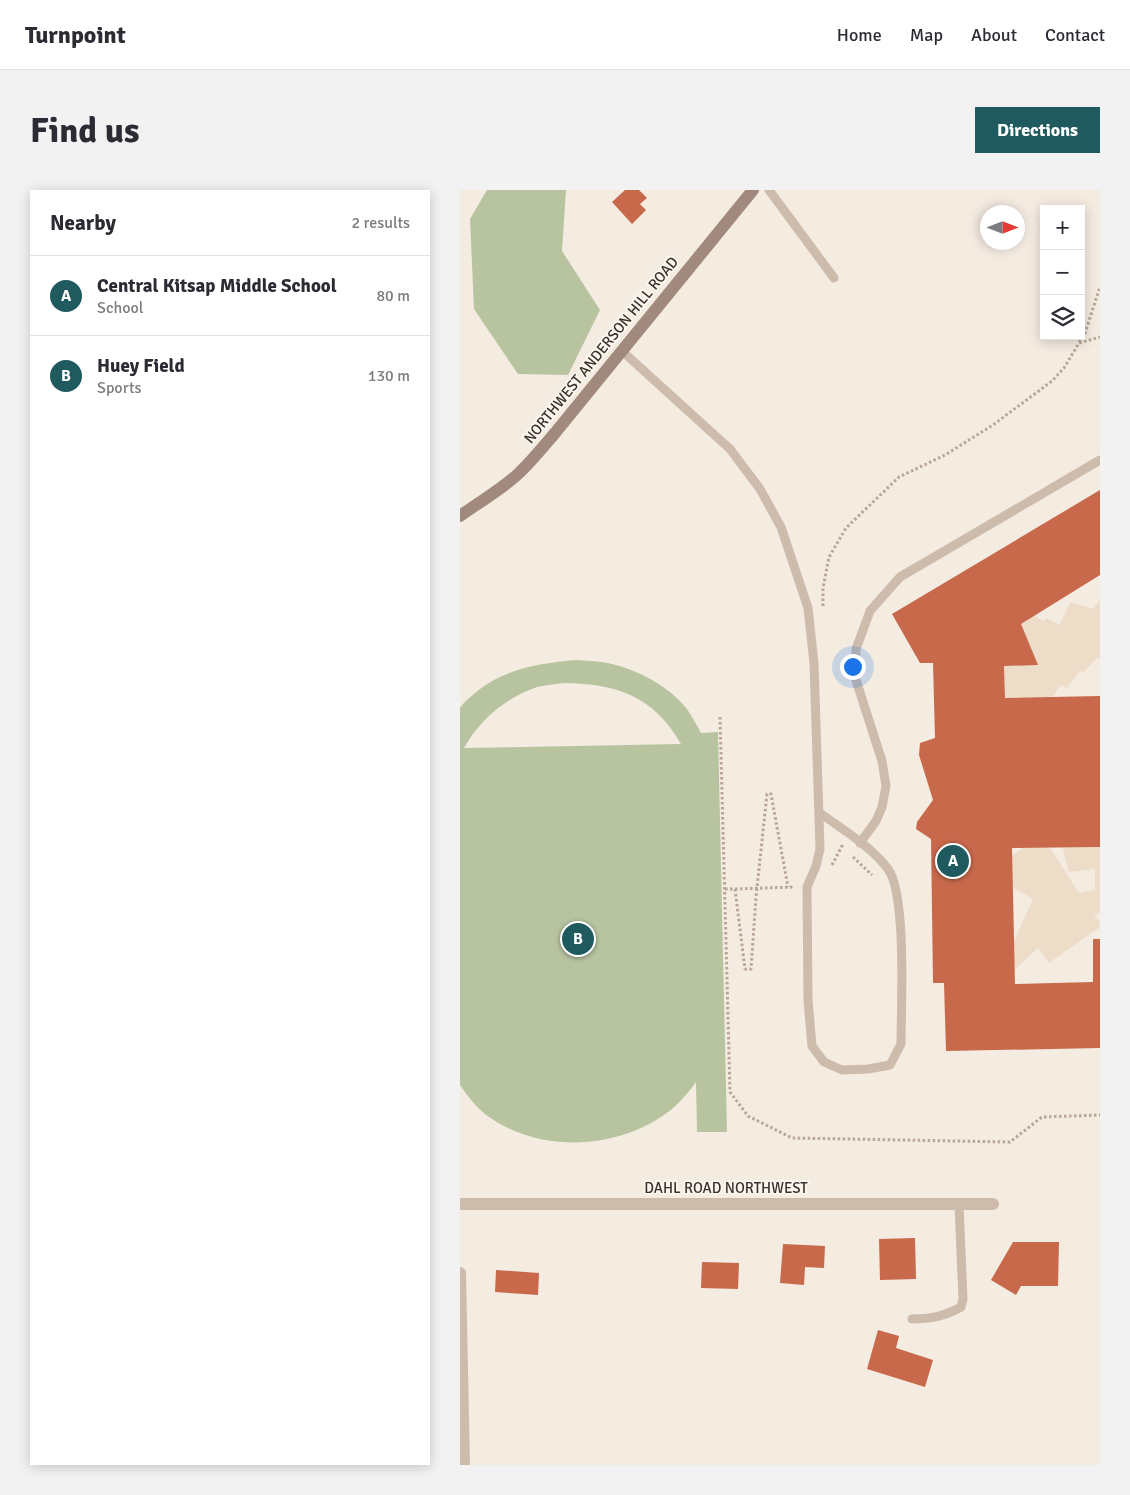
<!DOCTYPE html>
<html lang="en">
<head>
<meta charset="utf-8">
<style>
	body { margin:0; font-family:Signika,sans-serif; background:#f2f2f3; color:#2b2b33 }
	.controls { position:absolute; right:15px; top:15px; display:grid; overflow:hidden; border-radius:0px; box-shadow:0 2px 12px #0003 }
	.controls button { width:45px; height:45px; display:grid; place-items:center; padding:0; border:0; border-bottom:1px solid #e1e1e2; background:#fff; color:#2b2b33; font:25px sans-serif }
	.compass { position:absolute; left:520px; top:15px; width:45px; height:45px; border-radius:50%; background:#fff; box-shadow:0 2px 12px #0003; rotate:90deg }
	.you { position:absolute; left:392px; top:476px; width:18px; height:18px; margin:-12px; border:4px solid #fff; border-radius:50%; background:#1a73e8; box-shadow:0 0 0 8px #1a73e833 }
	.badge { display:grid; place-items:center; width:32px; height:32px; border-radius:50%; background:#1f5a5e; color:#fff; font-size:16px; font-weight:700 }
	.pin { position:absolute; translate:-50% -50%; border:2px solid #fff; box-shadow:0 1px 5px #0006 }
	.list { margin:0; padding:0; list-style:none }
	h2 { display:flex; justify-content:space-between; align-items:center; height:65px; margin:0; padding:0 20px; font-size:21px }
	h2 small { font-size:16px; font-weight:400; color:#7c7c81 }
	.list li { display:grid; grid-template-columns:32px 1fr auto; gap:15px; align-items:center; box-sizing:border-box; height:80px; padding:0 20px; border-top:1px solid #e1e1e2 }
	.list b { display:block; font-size:19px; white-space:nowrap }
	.list p { margin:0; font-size:16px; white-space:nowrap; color:#7c7c81 }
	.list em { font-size:16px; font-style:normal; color:#7c7c81 }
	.icon { flex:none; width:28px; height:28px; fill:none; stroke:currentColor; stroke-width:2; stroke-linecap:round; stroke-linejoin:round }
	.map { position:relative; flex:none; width:640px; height:1275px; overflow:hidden; border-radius:0px }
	header { display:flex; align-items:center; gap:30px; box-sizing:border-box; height:70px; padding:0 25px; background:#fff; border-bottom:1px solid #e1e1e2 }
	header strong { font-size:24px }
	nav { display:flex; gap:28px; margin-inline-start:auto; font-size:18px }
	.intro { display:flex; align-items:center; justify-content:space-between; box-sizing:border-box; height:120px; padding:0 30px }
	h1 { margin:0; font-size:35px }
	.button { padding:12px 22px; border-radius:0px; background:#1f5a5e; color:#fff; font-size:18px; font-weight:700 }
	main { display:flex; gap:30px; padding:0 30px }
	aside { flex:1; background:#fff; border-radius:0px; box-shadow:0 2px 12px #0003 }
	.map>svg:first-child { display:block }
</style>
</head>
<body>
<header>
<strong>Turnpoint</strong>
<nav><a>Home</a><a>Map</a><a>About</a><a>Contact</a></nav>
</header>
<div class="intro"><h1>Find us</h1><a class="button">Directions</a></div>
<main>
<aside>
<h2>Nearby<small>2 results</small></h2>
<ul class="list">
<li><span class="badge">A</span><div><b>Central Kitsap Middle School</b><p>School</p></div><em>80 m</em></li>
<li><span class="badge">B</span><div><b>Huey Field</b><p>Sports</p></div><em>130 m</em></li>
</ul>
</aside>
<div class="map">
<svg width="640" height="1275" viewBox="0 0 640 1275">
	<rect width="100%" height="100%" fill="#f4ebe1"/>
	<!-- green -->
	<path fill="#b8c4a0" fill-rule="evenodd" d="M27,0H106L102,61L140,120L108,185L58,184L14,119L10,29Z
		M117,470C128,471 141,471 152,474C178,480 210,497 227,519C232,527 237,535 241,543L258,542L267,942H237L236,892C226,906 215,918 201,927C149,961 75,962 25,924C15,916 7,905 0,895V518C4,512 9,508 14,504C43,479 79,473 117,470ZM104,493C156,494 193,505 221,554L4,558C20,530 45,508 77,497C85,495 95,494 104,493Z"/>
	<!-- plaza -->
	<path fill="#ecdcc8" d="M640,410V469L638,467L623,483L620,481L607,498L601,495L592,507L545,508L543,447L574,426L584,431L586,428L600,435L610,412L633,419Z
		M640,657V723L634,724L640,733V737L589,773L578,758L554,780V751L573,709L552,697V666L563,658H590L619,703L635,700V679L609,682L603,658Z"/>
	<!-- building -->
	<path fill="#c8694b" d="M165,0H179L187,8L180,14L186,20L172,34L152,12Z
		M640,300V385L561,434L578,475L544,476L545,508L640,506V657L552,658L555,794L633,792V749H640V858L486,861L484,793H473L471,649L456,639L457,632L473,610L459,565L460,553L475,548L473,473H460L432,424Z
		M455,1048L456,1089L420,1090L419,1049Z
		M553,1052H599L598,1096H561L556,1105L531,1090Z
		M323,1054L365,1056L364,1078L345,1077L344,1095L320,1093Z
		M242,1072L279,1073L278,1099L241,1098Z
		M36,1080L79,1083L78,1105L35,1102Z
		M418,1140L439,1146L436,1158L473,1170L465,1197L407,1179Z"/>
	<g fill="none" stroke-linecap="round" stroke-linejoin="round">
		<!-- path -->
		<path stroke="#b9a596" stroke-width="3" stroke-dasharray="2.5 2.5" stroke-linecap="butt" d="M619,152L624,146L640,97
			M363,416V398L369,367L386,338L439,287L485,265L533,235L592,191L604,178L619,153L640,147
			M260,527L270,902L288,926L332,948L550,952L582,927L640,925
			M393,667L412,685
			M372,675L382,656L383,657
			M265,699H275L285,779H291L296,707L307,604H311L328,697
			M275,699L335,697"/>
		<!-- lane -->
		<path stroke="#cdbbac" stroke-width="9" d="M309,0L374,88
			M162,161L270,259L300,299L321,337L348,418L354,473L360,659L356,676L347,697L348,810L352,856L364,872L382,880L408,879L430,875L441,854C441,818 447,705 428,679C411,656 383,640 360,623
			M400,653L416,631L422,617L426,596L422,571L395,487L396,459L410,421L440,387L640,270
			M452,1129C471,1129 485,1126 501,1117L503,1109L499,1015"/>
		<!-- street -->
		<path stroke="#cdbbac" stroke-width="12" d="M0,1014H533
			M0,1083L4,1275"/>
		<!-- secondary -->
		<path stroke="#a18a7d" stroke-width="12" d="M0,326C19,312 41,300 58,284C71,272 83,257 95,243L293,0"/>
	</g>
	<g text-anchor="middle" stroke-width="4" stroke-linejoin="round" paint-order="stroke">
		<!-- street labels -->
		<g font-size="15" fill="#3b302b" stroke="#fbf5ee">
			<text transform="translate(141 160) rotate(-51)" y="5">NORTHWEST ANDERSON HILL ROAD</text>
			<text x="266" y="1003">DAHL ROAD NORTHWEST</text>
		</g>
	</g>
</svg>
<div class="controls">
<button>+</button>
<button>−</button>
<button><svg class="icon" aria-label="layers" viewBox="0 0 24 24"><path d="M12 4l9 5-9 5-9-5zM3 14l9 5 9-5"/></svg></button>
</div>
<svg class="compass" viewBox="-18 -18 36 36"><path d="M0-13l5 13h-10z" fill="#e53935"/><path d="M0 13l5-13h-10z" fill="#7c7c81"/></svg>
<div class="you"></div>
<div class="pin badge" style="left:493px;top:671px">A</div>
<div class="pin badge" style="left:118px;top:749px">B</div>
</div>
</main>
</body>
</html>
